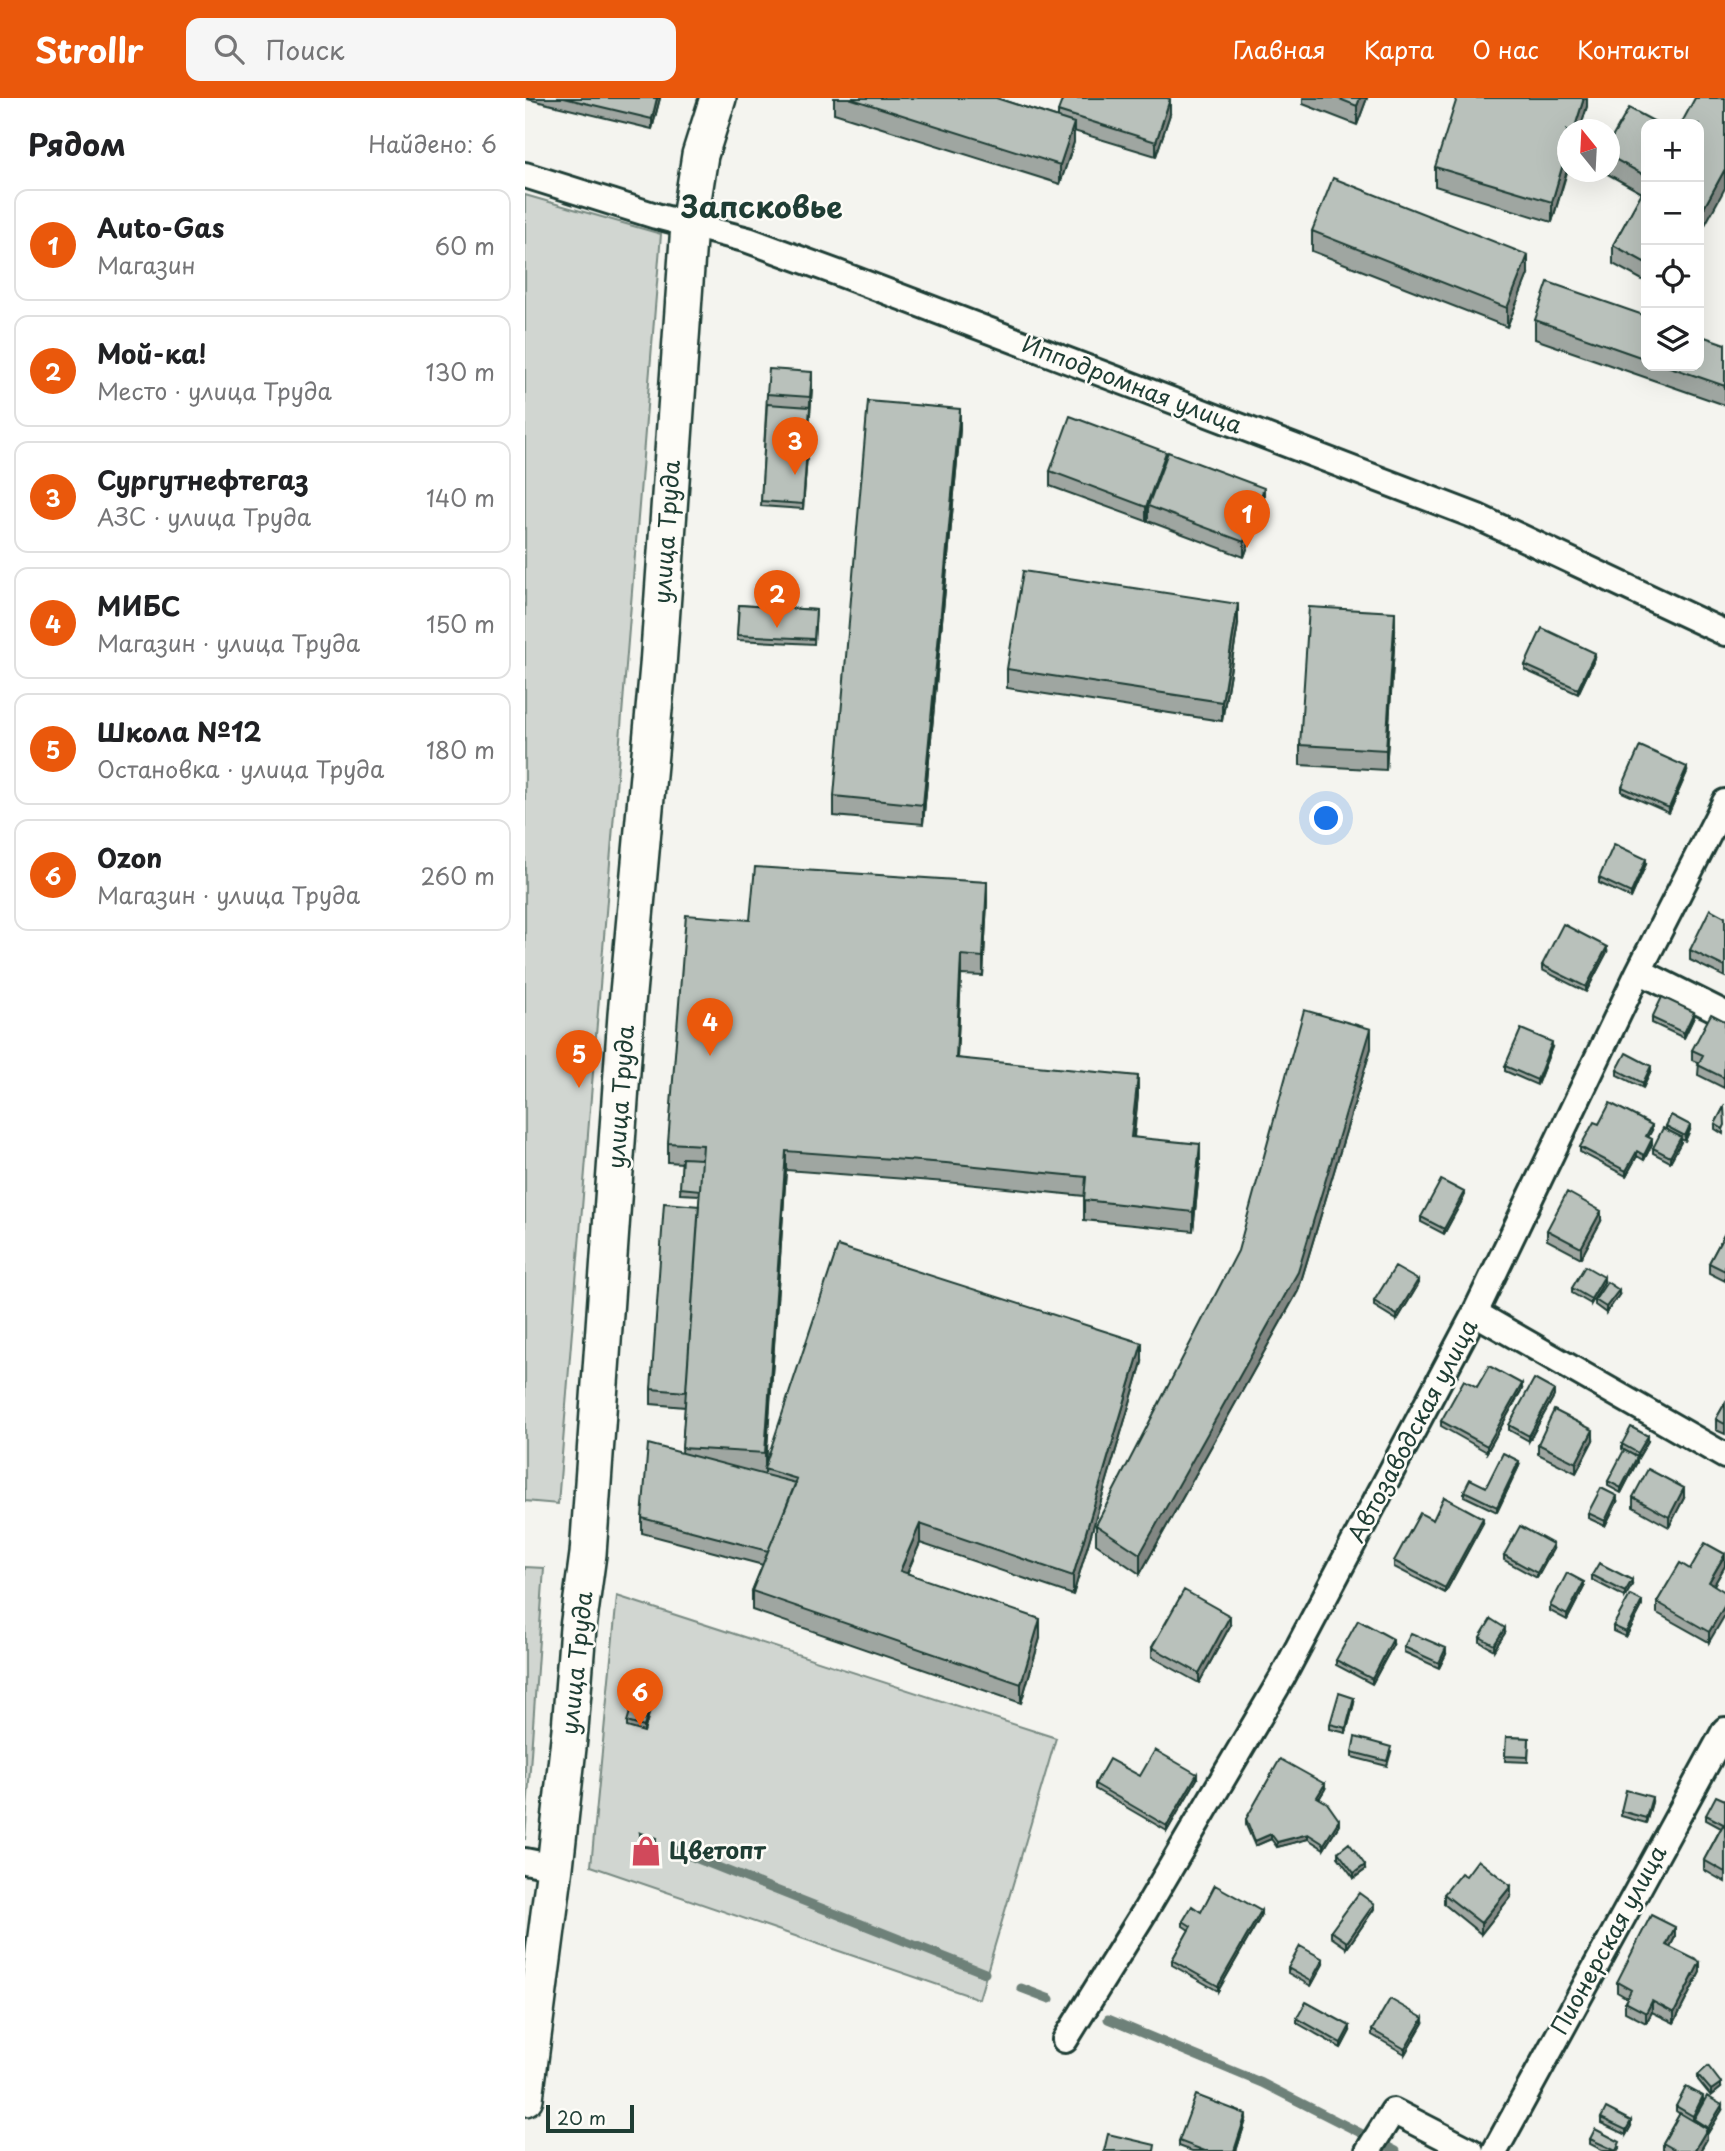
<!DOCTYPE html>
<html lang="ru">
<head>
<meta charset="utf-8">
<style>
	body { margin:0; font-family:"Playpen Sans",sans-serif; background:#f6f6f6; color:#202124 }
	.controls { position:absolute; right:21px; top:21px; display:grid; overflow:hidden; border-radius:14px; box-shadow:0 7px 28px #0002 }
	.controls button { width:63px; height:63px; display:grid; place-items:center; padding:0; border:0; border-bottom:2px solid #e0e0e0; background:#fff; color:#202124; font:35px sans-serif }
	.compass { position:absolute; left:1032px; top:21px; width:63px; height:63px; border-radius:50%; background:#fff; box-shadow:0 7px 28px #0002; rotate:342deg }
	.scale { position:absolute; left:21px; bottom:18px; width:88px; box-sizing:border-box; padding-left:7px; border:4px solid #1f3d34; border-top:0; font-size:19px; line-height:24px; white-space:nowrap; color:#1f3d34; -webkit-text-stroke:5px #fdfcf7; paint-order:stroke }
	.you { position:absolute; left:802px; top:721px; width:24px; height:24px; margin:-18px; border:5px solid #fff; border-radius:50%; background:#1a73e8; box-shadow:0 0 0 10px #1a73e833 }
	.badge { display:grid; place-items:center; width:46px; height:46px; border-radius:50%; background:#ea580c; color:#fff; font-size:23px; font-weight:700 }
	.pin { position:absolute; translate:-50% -58px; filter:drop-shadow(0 2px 4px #0008) }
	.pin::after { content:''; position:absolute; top:37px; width:24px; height:21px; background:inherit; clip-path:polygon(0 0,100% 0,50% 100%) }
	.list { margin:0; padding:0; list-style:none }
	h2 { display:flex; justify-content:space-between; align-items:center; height:91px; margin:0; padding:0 28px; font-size:30px }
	h2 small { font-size:23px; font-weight:400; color:#757577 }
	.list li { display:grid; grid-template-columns:46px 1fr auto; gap:21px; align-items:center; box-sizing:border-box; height:112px; margin:0 14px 14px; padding:0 14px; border:2px solid #e0e0e0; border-radius:14px }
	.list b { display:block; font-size:26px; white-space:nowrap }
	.list p { margin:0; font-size:23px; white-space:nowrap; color:#757577 }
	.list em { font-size:23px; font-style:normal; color:#757577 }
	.icon { flex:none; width:38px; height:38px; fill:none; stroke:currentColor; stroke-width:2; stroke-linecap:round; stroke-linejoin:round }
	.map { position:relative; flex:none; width:1200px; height:2053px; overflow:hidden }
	header { display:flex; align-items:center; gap:42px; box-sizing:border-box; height:98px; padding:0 35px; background:#ea580c; color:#fff }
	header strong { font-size:33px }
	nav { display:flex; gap:38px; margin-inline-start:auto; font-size:24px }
	.search { width:490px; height:63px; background:#f6f6f6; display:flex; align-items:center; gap:18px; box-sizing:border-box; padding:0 24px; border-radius:14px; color:#757577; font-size:26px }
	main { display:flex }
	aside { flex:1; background:#fff }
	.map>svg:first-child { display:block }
</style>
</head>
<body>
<header>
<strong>Strollr</strong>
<div class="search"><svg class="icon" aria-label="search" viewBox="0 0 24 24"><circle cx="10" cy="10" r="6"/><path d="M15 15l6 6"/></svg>Поиск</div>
<nav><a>Главная</a><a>Карта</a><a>О нас</a><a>Контакты</a></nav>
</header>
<main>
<aside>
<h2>Рядом<small>Найдено: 6</small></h2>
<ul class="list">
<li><span class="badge">1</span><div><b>Auto-Gas</b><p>Магазин</p></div><em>60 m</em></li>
<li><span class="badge">2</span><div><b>Мой-ка!</b><p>Место · улица Труда</p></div><em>130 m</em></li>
<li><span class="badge">3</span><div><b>Сургутнефтегаз</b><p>АЗС · улица Труда</p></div><em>140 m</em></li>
<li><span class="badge">4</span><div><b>МИБС</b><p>Магазин · улица Труда</p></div><em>150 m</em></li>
<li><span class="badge">5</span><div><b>Школа №12</b><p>Остановка · улица Труда</p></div><em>180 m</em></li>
<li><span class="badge">6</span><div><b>Ozon</b><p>Магазин · улица Труда</p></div><em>260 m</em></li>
</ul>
</aside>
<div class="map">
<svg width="1200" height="2053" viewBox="0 0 1200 2053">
	<rect width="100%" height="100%" fill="#f4f4ef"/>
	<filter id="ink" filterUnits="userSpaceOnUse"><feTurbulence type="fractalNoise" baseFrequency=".0143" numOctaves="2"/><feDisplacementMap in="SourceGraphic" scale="14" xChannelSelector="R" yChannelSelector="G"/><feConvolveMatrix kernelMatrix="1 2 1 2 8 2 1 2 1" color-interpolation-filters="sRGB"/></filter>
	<g filter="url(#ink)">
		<!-- green -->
		<path fill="#d1d6d1" stroke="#788a82" stroke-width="2" d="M0,97L136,136L33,1406L0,1403Z
			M0,1469L19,1470L0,1742Z
			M92,1498L531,1640L454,1901L66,1768Z"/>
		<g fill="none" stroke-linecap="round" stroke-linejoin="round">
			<!-- stream -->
			<path stroke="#6e8179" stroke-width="9" d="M150,1752L460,1875
				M496,1890L525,1901
				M583,1921L737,1985L871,2053"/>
			<!-- street casing -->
			<g stroke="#1f3d34" stroke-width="30">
				<path id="street" d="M0,77L131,118L223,142L313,175L953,419L1200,535
					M1114,873L1200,916
					M950,1215L1200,1358
					M0,1763L30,1769
					M540,1942L620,1813L757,1580L950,1215L1114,873L1200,704
					M843,2053L868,2013L946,2053
					M970,2053L1200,1632"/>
			</g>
			<!-- secondary casing -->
			<g stroke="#1f3d34" stroke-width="40">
				<path id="secondary" d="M0,2000L30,1769L45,1631L53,1530L63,1456L101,917L133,568L164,127L175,57L193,0"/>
			</g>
			<!-- street -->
			<use href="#street" stroke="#fdfcf7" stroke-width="24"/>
			<!-- secondary -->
			<use href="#secondary" stroke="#fdfcf7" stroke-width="35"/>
		</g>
		<!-- wall -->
		<path fill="#9fa6a1" stroke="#1f3d34" stroke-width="2" d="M2,0H135L127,31L2,1Z
			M309,0H471L533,20V13L645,16L631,58L549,33V44L535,86L309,15Z
			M778,0H842L832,27L778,6Z
			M1062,0V8L1027,124L910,88V69Z
			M1121,26V184L1088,166V147L1117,95L1079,74H1084V45Z
			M787,133L1003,176L982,229L787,153Z
			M1121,218V268H1174L1200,246V307L1010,241V222Z
			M287,289L278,411L236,408L242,296Z
			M435,331L398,726L309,718V698Z
			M641,360L739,405L719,459L623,423V418L621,423L525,388V373Z
			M214,507L291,512L289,546L212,542Z
			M713,526L697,623L482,590V571Z
			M870,534L861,672L775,667V647Z
			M1070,560L1053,596L1000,572V567Z
			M1162,674L1144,715L1097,694V689Z
			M1121,766L1106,800L1074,785V780Z
			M462,803L458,878L436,877L432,960L613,997L609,1039L675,1065L668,1133L559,1122V1098L421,1084L261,1072L241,1367L617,1264L548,1497L395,1445L382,1475L515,1540L496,1605L227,1512V1493L238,1467L117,1435V1420L157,1355L160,1309L126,1306V1291L174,1108L175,1097L155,1096L157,1065L143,1064V1045L225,822Z
			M1200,819V879L1165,862V852Z
			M1082,854L1061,894L1017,872V867Z
			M1169,919L1159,940L1127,925V920Z
			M1200,923L1199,990L1173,977L1174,965L1167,962V952Z
			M1027,949L1012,987L980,973V968Z
			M846,950L773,1193L615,1476L571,1446V1427Z
			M1092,972L1126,973L1118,990L1092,977Z
			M1199,1009L1198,1036L1190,1031V1026Z
			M1074,1026L1127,1032L1123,1039L1127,1046L1119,1062L1112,1058L1101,1078L1055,1054V1049Z
			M1141,1028L1165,1032L1160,1043L1156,1041V1044L1145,1064L1128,1055V1050L1141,1031Z
			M939,1099L919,1136L896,1124V1119Z
			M1076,1123L1056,1160L1022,1142V1132Z
			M1200,1135V1183L1184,1175V1165Z
			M1079,1184L1066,1206L1047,1195V1190Z
			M893,1187L872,1222L849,1208V1203Z
			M1094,1197L1081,1215L1070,1207V1202Z
			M952,1289L997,1291L962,1354L916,1328V1323Z
			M1029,1298L1004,1343L984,1332V1327Z
			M1200,1305V1336L1191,1332V1321Z
			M1068,1342L1051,1375L1013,1356V1346Z
			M1123,1343L1113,1360L1112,1359V1364L1096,1395L1083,1388V1383L1109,1358L1097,1351V1346Z
			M994,1368L972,1414L939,1398V1393L961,1389Z
			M1108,1399L1159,1400L1144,1429L1108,1409Z
			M1092,1404L1080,1428L1063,1420V1415Z
			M908,1422L958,1425L920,1495L869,1469V1463Z
			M1028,1451L1012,1480L979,1462V1457Z
			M1200,1468L1189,1487L1184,1544L1132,1515V1504L1165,1471Z
			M1067,1477L1107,1487L1100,1499L1067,1482Z
			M1059,1489L1042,1522L1025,1513V1508Z
			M1117,1508L1101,1539L1088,1533V1528Z
			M705,1528L674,1585L627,1559V1549Z
			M980,1535L969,1552L955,1544V1539Z
			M868,1547L847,1586L811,1567V1562Z
			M879,1549L921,1556L914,1570L879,1554Z
			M129,1597L119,1634L102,1629V1624Z
			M829,1605L821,1635L805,1631V1626Z
			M981,1639L1004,1640L1003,1664L980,1663Z
			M827,1654H866L862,1668L827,1659Z
			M615,1678L672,1681L642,1733L570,1691V1686Z
			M800,1691L794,1701L814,1727L799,1751L783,1741L752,1749L746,1741L730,1748L721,1727V1721Z
			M1200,1702V1784L1179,1772V1762L1196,1730L1181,1722V1717Z
			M1127,1704L1121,1725L1096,1718V1713Z
			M115,1735L131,1745L126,1763L110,1758V1753L119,1749L115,1740Z
			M813,1754L840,1772L829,1780L813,1759Z
			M941,1778L986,1798L956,1836L919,1806V1796Z
			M849,1811L822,1850L806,1839V1833Z
			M736,1818L693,1893L647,1867V1862L664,1832L658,1828V1823Z
			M1150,1839L1145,1849L1175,1874L1149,1925L1127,1914L1121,1925L1100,1914V1904L1102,1900L1092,1894V1884Z
			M798,1866L786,1888L763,1875V1870Z
			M772,1920L825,1933L816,1950L772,1925Z
			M898,1925L880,1956L847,1937V1932Z
			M1173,1977L1196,1990L1186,1998L1173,1982Z
			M1178,2003L1172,2016L1197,2012L1183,2035L1182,2034V2041L1175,2053H1138V2045L1155,2016L1151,2013V2008Z
			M1076,2020L1106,2028L1101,2037L1076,2025Z
			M721,2022L711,2053H667L654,2048V2043Z
			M1065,2041L1095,2049L1093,2053H1079L1065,2046Z"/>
		<!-- shaded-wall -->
		<path fill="#828783" stroke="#1f3d34" stroke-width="2" d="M132,0H135L127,31V21Z
			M835,0H842L832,27V8Z
			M1059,0H1062V8L1055,32H1049Z
			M645,1V16L631,58V44Z
			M549,25V44L535,86V67Z
			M1042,52V72L1027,124V104Z
			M1200,71V90L1174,138V119Z
			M1003,157V176L982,229V210Z
			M287,274V289L278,411Z
			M435,311V331L398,726V707Z
			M641,354V369L623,408V418L621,423V409Z
			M739,390V405L719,459V444Z
			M713,506V526L697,623V604Z
			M870,514V534L861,672V652Z
			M1070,555V560L1053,596V591Z
			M1162,669V674L1144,715V710Z
			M1121,761V766L1106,800V795Z
			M462,784V803L458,878V859Z
			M1082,849V854L1061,894V889Z
			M436,857V877L431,979V960Z
			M1169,914V919L1159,940V935Z
			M846,931V950L773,1193L615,1476V1456Z
			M1027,944V949L1012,987V982Z
			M1126,968V973L1118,990V985Z
			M613,978V997L606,1058V1039Z
			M1127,1027V1032L1121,1043V1038Z
			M1165,1027V1032L1160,1043V1038Z
			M1156,1039V1044L1145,1064V1059Z
			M1127,1041V1046L1119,1062V1057Z
			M675,1046V1065L668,1133V1114Z
			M261,1053V1072L240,1375V1355Z
			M1112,1053V1058L1101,1078V1073Z
			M939,1094V1099L919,1136V1131Z
			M1076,1113V1123L1056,1160V1150Z
			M1079,1179V1184L1066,1206V1201Z
			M893,1182V1187L872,1222V1217Z
			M1094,1192V1197L1081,1215V1209Z
			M617,1245V1264L548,1497V1478Z
			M997,1286V1291L962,1354V1348Z
			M1029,1292V1298L1004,1343V1338Z
			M1068,1332V1342L1051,1375V1365Z
			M1123,1338V1343L1113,1360V1355Z
			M1112,1359V1364L1096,1395V1390Z
			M994,1363V1368L972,1414V1409Z
			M1159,1390V1400L1144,1429V1419Z
			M1092,1398V1404L1080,1428V1423Z
			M958,1420V1425L920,1495V1490Z
			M395,1426V1445L375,1492V1473Z
			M1028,1446V1451L1012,1480V1475Z
			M1200,1457V1468L1184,1495V1484Z
			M1107,1482V1487L1100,1499V1494Z
			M1059,1484V1489L1042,1522V1517Z
			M1117,1503V1508L1101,1539V1534Z
			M1200,1507V1517L1184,1544V1534Z
			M705,1518V1528L674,1585V1575Z
			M515,1521V1540L496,1605V1586Z
			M980,1530V1535L969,1552V1547Z
			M868,1541V1547L847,1586V1581Z
			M921,1550V1556L914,1570V1565Z
			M129,1592V1597L119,1634V1629Z
			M829,1600V1605L821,1635V1630Z
			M672,1676V1681L642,1733V1728Z
			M800,1686V1691L792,1704V1699Z
			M1127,1699V1704L1121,1725V1720Z
			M814,1722V1727L799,1751V1746Z
			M746,1736V1741L730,1748V1743Z
			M783,1736V1741L752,1749V1744Z
			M131,1740V1745L126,1763V1758Z
			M840,1767V1772L829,1780V1775Z
			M986,1788V1798L956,1836V1825Z
			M849,1806V1811L822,1850V1844Z
			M736,1813V1818L693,1893V1888Z
			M1150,1829V1839L1141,1857V1847Z
			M798,1861V1866L786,1888V1883Z
			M1175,1864V1874L1149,1925V1915Z
			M1127,1903V1914L1121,1925V1915Z
			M898,1920V1925L880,1956V1951Z
			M825,1928V1933L816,1950V1945Z
			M1196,1985V1990L1186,1998V1992Z
			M1178,1998V2003L1168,2023V2018Z
			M1197,2007V2012L1183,2035V2030Z
			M721,2016V2022L711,2053H709Z
			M1106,2023V2028L1101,2037V2032Z
			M1182,2031V2041L1175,2053H1169Z"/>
		<!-- building -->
		<path fill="#b9c1bb" stroke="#1f3d34" stroke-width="2" d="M39,0H132L127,21Z
			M324,0H471L549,25L535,67Z
			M538,0H642L645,1L631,44L533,13Z
			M812,0H835L832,8Z
			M932,0H1059L1049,32H1042V52L1027,104L910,69Z
			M1170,0H1200V71L1174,119V26H1156Z
			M1104,10L1134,26H1121V78L1084,58V45Z
			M808,80L1003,157L982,210L787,133Z
			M1121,87V165L1088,147Z
			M1023,184L1121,218V261L1010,222Z
			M1174,237L1200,246V288L1142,268H1174Z
			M244,271L287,274L285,299L242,296Z
			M343,303L435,311L398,707L309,698Z
			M242,306L285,309L278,406L236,403Z
			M545,318L641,354L621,409L525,373Z
			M643,354L739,390L719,444L623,408Z
			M498,473L713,506L697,604L482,571Z
			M214,507L291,512L289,541L212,537Z
			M784,509L870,514L861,652L775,647Z
			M1017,530L1070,555L1053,591L1000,567Z
			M1115,648L1162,669L1144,710L1097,689Z
			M1089,746L1121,761L1106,795L1074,780Z
			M230,769L462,784L458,859L436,857L431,960L613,978L606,1039L675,1046L668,1114L559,1102L561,1079L421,1065L261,1053L240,1355L157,1350L178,1047L143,1045L161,817L225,822Z
			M1185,811L1200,819V869L1165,852Z
			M1038,826L1082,849L1061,889L1017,867Z
			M1137,899L1169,914L1159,935L1127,920Z
			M779,912L846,931L773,1174L615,1456L571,1427L713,1153Z
			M1186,916L1200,923L1199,980L1173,967L1178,957L1167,952Z
			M996,931L1027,944L1012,982L980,968Z
			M1101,955L1126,968L1118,985L1092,972Z
			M1085,1005L1127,1027L1121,1038L1127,1041L1119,1057L1112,1053L1101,1073L1055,1049L1069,1024L1074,1026Z
			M1199,1009L1200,1027L1198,1031L1190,1026Z
			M1146,1017L1165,1027L1160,1038L1141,1028Z
			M1138,1030L1156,1039L1145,1059L1128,1050Z
			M157,1060L177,1061L175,1092L155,1090Z
			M916,1082L939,1094L919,1131L896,1119Z
			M1042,1094L1076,1113L1056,1150L1022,1132Z
			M139,1105L174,1108L161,1294L126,1291Z
			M1200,1135V1173L1184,1165Z
			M313,1148L617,1245L548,1478L395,1426L375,1473L515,1521L496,1586L227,1493L272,1381L239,1371Z
			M1060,1168L1079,1179L1066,1201L1047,1190Z
			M870,1169L893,1182L872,1217L849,1203Z
			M1082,1184L1094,1192L1081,1209L1070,1202Z
			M964,1268L997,1286L962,1348L916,1323L939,1282L952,1289Z
			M1009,1281L1029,1292L1004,1338L984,1327Z
			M1200,1305V1326L1191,1321Z
			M1029,1312L1068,1332L1051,1365L1013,1346Z
			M1106,1329L1123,1338L1113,1355L1097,1346Z
			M123,1346L271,1385L243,1453L117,1420Z
			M1099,1352L1112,1359L1096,1390L1083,1383Z
			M978,1355L994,1363L972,1409L939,1393L945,1381L961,1389Z
			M1123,1371L1159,1390L1144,1419L1108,1399Z
			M1076,1390L1092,1398L1080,1423L1063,1415Z
			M919,1399L958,1420L920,1490L869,1463L895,1415L908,1422Z
			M995,1428L1028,1446L1012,1475L979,1457Z
			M1180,1445L1200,1456L1184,1484L1200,1494V1507L1184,1534L1132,1504L1155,1465L1165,1471Z
			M1074,1465L1107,1482L1100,1494L1067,1477Z
			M1042,1475L1059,1484L1042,1517L1025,1508Z
			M659,1492L705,1518L674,1575L627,1549Z
			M1105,1497L1117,1503L1101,1534L1088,1528Z
			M966,1521L980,1530L969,1547L955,1539Z
			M833,1522L868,1541L847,1581L811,1562Z
			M886,1535L921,1550L914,1565L879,1549Z
			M113,1587L129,1592L119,1629L102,1624Z
			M814,1595L829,1600L821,1630L805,1626Z
			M830,1639L866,1649L862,1663L827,1654Z
			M981,1639L1004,1640L1003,1659L980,1658Z
			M630,1652L672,1676L642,1728L570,1686L584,1661L615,1678Z
			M755,1661L800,1686L792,1699L802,1705L814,1722L799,1746L783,1736L752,1744L746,1736L730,1743L721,1721Z
			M1101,1692L1127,1699L1121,1720L1096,1713Z
			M1191,1698L1200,1702V1727L1181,1717Z
			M1198,1727L1200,1728V1774L1179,1762Z
			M115,1735L131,1740L126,1758L110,1753L121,1748Z
			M824,1745L840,1767L829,1775L813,1754Z
			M953,1762L986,1788L956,1825L919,1796L936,1775L941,1778Z
			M690,1787L736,1813L693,1888L647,1862L666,1828L658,1823L667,1808L676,1814Z
			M834,1795L849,1806L822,1844L806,1833Z
			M1126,1817L1150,1829L1141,1847L1175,1864L1149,1915L1127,1903L1121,1915L1100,1904L1106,1892L1092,1884Z
			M775,1848L798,1861L786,1883L763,1870Z
			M865,1901L898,1920L880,1951L847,1932Z
			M781,1904L825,1928L816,1945L772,1920Z
			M1183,1968L1196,1985L1186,1992L1173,1977Z
			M1161,1989L1178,1998L1168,2018L1151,2008Z
			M671,1997L721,2016L709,2053H680L654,2043Z
			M1182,1998L1197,2007L1183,2030L1169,2021Z
			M1081,2010L1106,2023L1101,2032L1076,2020Z
			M1155,2015L1182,2031L1169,2053H1152L1138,2045Z
			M1070,2031L1095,2044L1091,2053L1065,2041Z
			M583,2036L630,2047L629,2053H579Z"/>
	</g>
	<!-- icons -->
	<defs>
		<g id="shop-bare" transform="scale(2.415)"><path d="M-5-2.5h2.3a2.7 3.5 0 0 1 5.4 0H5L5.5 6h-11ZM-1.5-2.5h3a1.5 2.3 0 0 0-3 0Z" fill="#d1495b" stroke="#fdfcf7" stroke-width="2.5" paint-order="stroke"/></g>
	</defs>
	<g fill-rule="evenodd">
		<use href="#shop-bare" x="121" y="1753"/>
	</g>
	<g text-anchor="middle" stroke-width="5" stroke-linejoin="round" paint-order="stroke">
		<!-- street labels -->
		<g font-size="23" fill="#1f3d34" stroke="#fdfcf7">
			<text transform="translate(607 287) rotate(21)" y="8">Ипподромная улица</text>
			<text transform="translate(142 434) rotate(-86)" y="8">улица Труда</text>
			<text transform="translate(96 999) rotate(-86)" y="8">улица Труда</text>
			<text transform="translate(888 1333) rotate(-62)" y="8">Автозаводская улица</text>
			<text transform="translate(52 1565) rotate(-84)" y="8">улица Труда</text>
			<text transform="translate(1084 1842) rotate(-61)" y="8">Пионерская улица</text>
		</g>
		<!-- poi labels -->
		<g font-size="23" font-weight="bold" fill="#1f3d34" stroke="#fdfcf7" text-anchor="start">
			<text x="144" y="1761">Цветопт</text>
		</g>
		<!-- district labels -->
		<g font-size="30" font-weight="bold" fill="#1f3d34" stroke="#fdfcf7">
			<text x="237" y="120">Запсковье</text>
		</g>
	</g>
</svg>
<div class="controls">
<button>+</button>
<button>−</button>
<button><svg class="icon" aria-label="locate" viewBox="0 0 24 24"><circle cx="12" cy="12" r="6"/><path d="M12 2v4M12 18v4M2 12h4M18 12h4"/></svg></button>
<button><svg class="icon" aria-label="layers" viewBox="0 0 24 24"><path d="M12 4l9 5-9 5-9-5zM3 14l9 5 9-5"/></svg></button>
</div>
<svg class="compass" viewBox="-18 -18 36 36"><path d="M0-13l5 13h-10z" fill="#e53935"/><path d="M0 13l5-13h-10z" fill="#757577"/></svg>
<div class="scale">20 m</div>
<div class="you"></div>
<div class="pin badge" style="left:722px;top:450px">1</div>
<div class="pin badge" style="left:252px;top:530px">2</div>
<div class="pin badge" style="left:270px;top:377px">3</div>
<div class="pin badge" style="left:185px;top:958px">4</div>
<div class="pin badge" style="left:54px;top:990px">5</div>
<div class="pin badge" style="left:115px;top:1628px">6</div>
</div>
</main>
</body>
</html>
